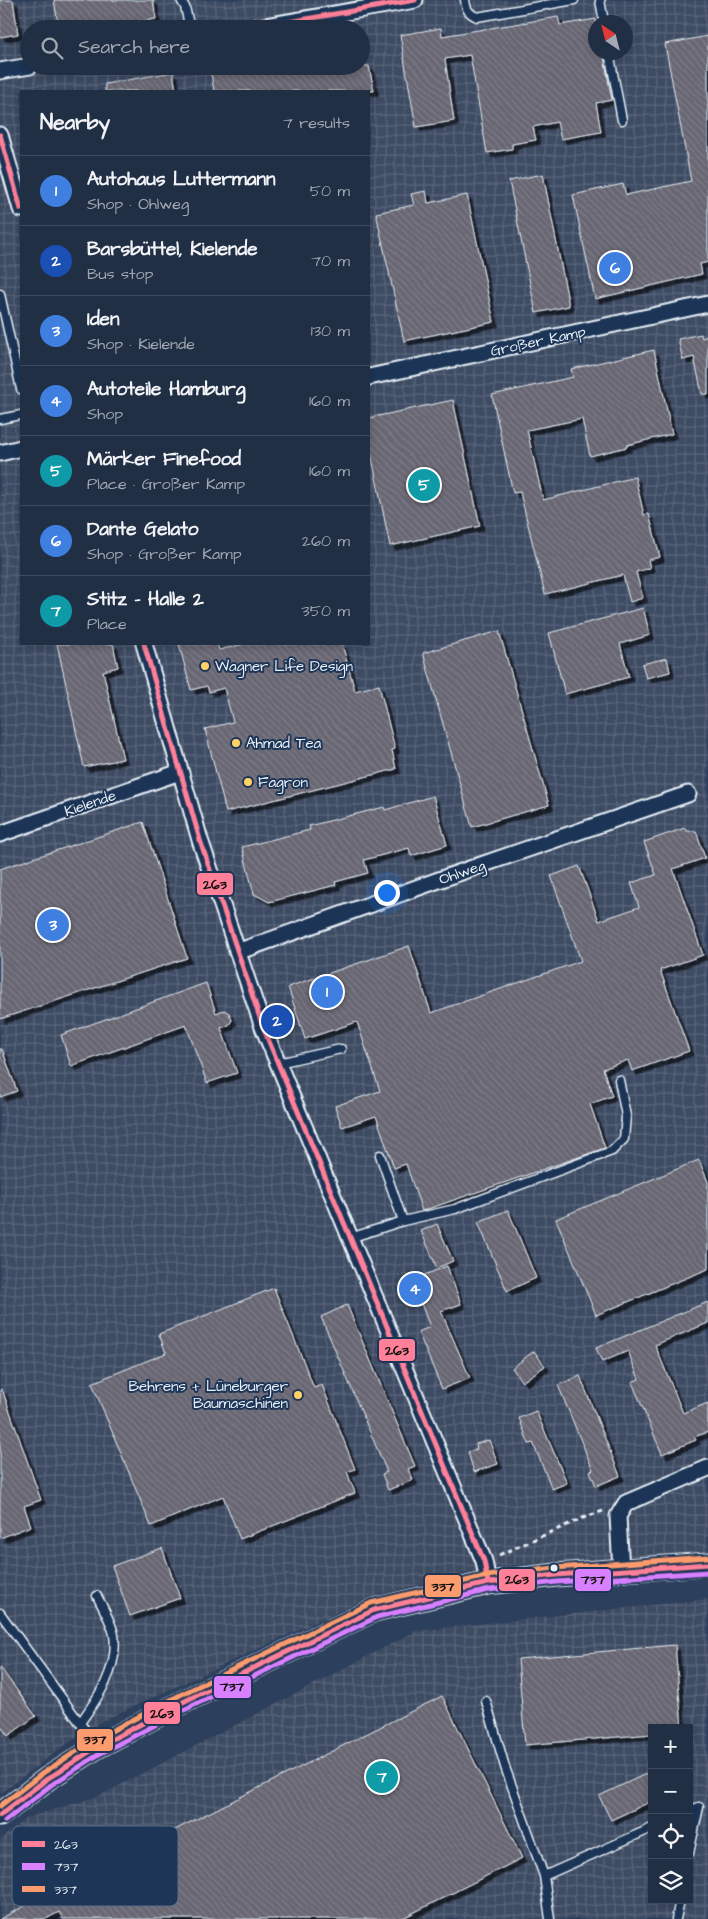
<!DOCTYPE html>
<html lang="en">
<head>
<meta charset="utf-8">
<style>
	body { margin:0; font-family:"Architects Daughter",sans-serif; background:#29374c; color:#f1f3f6 }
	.controls { position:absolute; right:15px; bottom:15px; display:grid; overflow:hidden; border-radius:0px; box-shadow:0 2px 8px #0003 }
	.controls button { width:45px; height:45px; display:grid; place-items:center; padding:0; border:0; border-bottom:1px solid #3e4a5e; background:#212f45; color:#f1f3f6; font:25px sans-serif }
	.compass { position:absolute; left:588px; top:15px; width:45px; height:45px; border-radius:50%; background:#212f45; box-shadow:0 2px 8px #0003; rotate:325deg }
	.you { position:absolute; left:386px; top:892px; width:18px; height:18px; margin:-12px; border:4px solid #fff; border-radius:50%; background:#1a73e8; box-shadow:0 0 0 8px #1a73e833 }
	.badge { display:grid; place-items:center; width:32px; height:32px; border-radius:50%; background:#ffd166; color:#fff; font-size:16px; font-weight:700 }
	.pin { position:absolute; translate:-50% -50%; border:2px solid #fff; box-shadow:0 1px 5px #0006 }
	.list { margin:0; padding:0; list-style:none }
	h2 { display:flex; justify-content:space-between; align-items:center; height:65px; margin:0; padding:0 20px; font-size:21px }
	h2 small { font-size:16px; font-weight:400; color:#a2a9b3 }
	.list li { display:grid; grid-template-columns:32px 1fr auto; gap:15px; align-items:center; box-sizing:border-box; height:70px; padding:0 20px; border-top:1px solid #3e4a5e }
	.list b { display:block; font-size:19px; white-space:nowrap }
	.list p { margin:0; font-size:16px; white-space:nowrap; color:#a2a9b3 }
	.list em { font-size:16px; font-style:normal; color:#a2a9b3 }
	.icon { flex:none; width:28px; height:28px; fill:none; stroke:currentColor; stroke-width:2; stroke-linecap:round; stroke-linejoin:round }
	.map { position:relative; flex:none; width:708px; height:1919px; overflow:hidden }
	.search { position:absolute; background:#212f45; box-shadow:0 2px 8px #0003; left:20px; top:20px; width:350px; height:55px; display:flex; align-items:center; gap:12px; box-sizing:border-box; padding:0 18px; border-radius:28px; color:#a2a9b3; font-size:19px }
	.panel { position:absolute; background:#212f45; box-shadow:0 2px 8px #0003; left:20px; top:90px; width:350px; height:555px; border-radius:0px }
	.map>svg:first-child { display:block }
</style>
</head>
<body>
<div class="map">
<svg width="708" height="1919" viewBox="0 0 708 1919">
	<defs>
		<pattern id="industrial-grid" width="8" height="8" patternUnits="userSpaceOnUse" patternTransform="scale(1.25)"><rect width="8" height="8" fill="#3e4b63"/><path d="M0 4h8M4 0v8" fill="none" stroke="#5a657a"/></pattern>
		<pattern id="building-back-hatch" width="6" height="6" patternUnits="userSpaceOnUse" patternTransform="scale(1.25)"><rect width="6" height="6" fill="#686672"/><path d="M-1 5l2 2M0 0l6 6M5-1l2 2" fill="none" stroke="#7e7c87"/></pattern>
		<filter id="shadow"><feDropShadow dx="4.5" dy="4.5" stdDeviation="0" flood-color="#0009"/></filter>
	</defs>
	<rect width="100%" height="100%" fill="#2c3f5c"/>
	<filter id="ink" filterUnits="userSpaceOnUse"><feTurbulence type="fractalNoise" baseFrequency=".02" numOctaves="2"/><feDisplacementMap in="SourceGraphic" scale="10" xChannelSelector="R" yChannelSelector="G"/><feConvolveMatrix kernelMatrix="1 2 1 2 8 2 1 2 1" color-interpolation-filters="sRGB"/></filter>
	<g filter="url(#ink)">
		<!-- industrial -->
		<path fill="url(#industrial-grid)" fill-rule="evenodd" d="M0,0H708V1551L654,1557L514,1565L467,1573L370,1597L102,1721L61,1748L0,1794ZM596,22H626V52H596ZM29,29H361V66H29ZM21,91H369V644H21Z
			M708,1599V1919H0V1840L26,1818L99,1796L416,1631ZM652,1728H689V1900H652Z"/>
		<!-- building -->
		<path fill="url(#building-back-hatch)" stroke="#e8f1f8" filter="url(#shadow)" d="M0,0H13L18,34L0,37Z
			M54,0H153L156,19L98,29H59Z
			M558,17L560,25L596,19V52H603L612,100L596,103L601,132L561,139L557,122L533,127L536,140L512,144V149L487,153L470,55L445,59L454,121L416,127L400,35L441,28L442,36Z
			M708,36V262L700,264L702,274L595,299L573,195L623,184L626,195L691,181L665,44Z
			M220,66H369L374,91H214L210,68Z
			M173,72L176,91H105V84Z
			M543,174L569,306L536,313L509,181Z
			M426,191L428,203L467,195L494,322L404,341L376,213L414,205L411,194Z
			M701,334L702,338L708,336V394H702L694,357L683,360L678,339Z
			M654,350L672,434L627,445V447L590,456L582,419L527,430L543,500L635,477L644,515L649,514L660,557L648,560L650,568L636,572L643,598L630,602L623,575L545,594L520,492L513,493L492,395L573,377L571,369Z
			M453,400L480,526L390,546L369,443V418Z
			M643,608L650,635L620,644L629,677L565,694L549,633Z
			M499,631L549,805L472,827L423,653Z
			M57,644H113L118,667L103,671L123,759L84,767Z
			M179,644H217L219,650L244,644H342L355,691L379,685L395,749L392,750L396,769L226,812L205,729L233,722L224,688L209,692L207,686L191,690Z
			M667,658L670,672L646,678L642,664Z
			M433,796L447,845L411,856L409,848L364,860L368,873L335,882L336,885L269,902L254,894L242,847L310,830L309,826L384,807L385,810Z
			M143,822L187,958L0,1019V869Z
			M685,828L686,831H696L705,858L673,869L703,955L660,970L689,1051L632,1071L628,1060L603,1069L612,1096L590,1104L605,1148L422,1211L406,1164L394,1168L376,1116L342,1127L335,1106L380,1091L357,1022L305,1039L288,987L409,946L431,1013L581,961L551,876L579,866L599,921L639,907L631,883L656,875L644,842Z
			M206,983L216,1013L224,1010L229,1013L232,1020L229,1025L221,1028L237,1073L207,1083L186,1025L71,1066L61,1035Z
			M0,1049H2L17,1091L0,1097Z
			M699,1160L708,1182V1269L596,1315L556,1219Z
			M508,1210L536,1278L507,1291L478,1222Z
			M437,1224L453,1261L437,1268L421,1231Z
			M447,1266L461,1304L441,1311L470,1378L442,1389L418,1332L430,1327L412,1280Z
			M274,1288L314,1388L322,1385L355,1469L347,1472L355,1493L240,1539L223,1496L151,1526L92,1383L166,1353L159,1334Z
			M708,1302V1323L655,1345L683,1413L708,1403V1432L694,1437L696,1440L662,1454L632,1382L639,1379L628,1351L602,1362L596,1348Z
			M347,1305L415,1466L408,1469L413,1480L388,1490L382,1474L387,1472L321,1317Z
			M534,1351L545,1366L522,1382L512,1368Z
			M580,1376L620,1476L596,1486L590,1471L593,1470L558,1385Z
			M2,1389L41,1500L24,1506L31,1526L0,1538V1390Z
			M536,1411L567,1483L552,1489L533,1443L529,1444L519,1418Z
			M489,1440L498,1464L474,1472L468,1452L477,1449L476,1444Z
			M162,1548L180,1598L130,1616L112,1566Z
			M675,1645L682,1728H652V1734L525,1745L518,1659Z
			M0,1667L36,1716L8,1736L0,1725Z
			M442,1696L522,1858L401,1919H63L59,1912L46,1919H0L49,1893Z
			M652,1771V1801L611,1820L599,1796Z"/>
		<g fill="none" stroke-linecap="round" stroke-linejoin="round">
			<!-- service casing -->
			<g stroke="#e8f1f8" stroke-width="11">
				<path id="service" d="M181,0L185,7L190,29
					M465,0C466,9 468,13 477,17L574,0
					M600,0L604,22
					M609,52L622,120
					M0,294L21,389
					M0,419L21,415
					M278,1063L341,1049
					M403,1221L455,1209L612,1151L624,1139L626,1116L619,1080
					M350,1238L403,1221L380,1155
					M0,1613L96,1745
					M486,1701L505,1767L544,1876
					M80,1723C98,1698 119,1668 114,1635C112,1623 103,1608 97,1596
					M689,1811L699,1807
					M689,1853L699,1807
					M550,1919L544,1876L652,1828
					M676,1919L680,1900"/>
			</g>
			<!-- minor casing -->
			<g stroke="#e8f1f8" stroke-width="19">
				<path id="minor" d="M248,29L415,0
					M0,71L30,66
					M0,135L21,209
					M369,377L708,304
					M0,453L21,448
					M144,644L200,840L263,1027L484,1561L488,1583
					M0,834L180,772
					M237,952L478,866L688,794
					M621,1571L618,1516L626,1503L708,1468"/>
			</g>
			<!-- secondary casing -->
			<g stroke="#e8f1f8" stroke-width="25">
				<path id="secondary" d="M0,1815L47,1779L97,1747L187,1700L374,1610L488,1583L556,1575L708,1564"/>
			</g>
			<!-- path -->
			<path stroke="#e8f1f8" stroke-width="3" stroke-dasharray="5 4" stroke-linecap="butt" d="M499,1555L583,1518L603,1511"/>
			<!-- service -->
			<use href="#service" stroke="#1d3557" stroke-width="8"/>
			<!-- minor -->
			<use href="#minor" stroke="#1d3557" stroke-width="15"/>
			<!-- secondary -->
			<use href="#secondary" stroke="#1d3557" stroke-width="21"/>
			<!-- bus-1 casing -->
			<g stroke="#1d3557" stroke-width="9">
				<path id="bus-1" d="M249,29L415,0
					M0,135L21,209
					M144,644L200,840L263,1027L484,1561L488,1583
					M0,1815L47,1779L97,1747L187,1700L374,1610L488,1583L556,1575L708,1564"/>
			</g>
			<!-- bus-2 casing -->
			<g stroke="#1d3557" stroke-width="9">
				<path id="bus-2" d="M5,1821L51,1785L101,1753L190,1707L377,1617L489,1590L557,1582L708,1572"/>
			</g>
			<!-- bus-3 casing -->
			<g stroke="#1d3557" stroke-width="9">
				<path id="bus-3" d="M0,1806L43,1773L94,1740L184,1693L371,1603L487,1576L555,1568L707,1557"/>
			</g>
			<!-- bus-1 -->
			<use href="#bus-1" stroke="#ff8098" stroke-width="5"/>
			<!-- bus-2 -->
			<use href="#bus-2" stroke="#d880ff" stroke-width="5"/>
			<!-- bus-3 -->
			<use href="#bus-3" stroke="#fc9b6d" stroke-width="5"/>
		</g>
	</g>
	<!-- markers -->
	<g fill="#ffd166" stroke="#1d3557" stroke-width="2">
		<circle cx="205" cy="666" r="5"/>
		<circle cx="236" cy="743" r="5"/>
		<circle cx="248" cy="782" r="5"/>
		<circle cx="298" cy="1395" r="5"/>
	</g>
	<circle fill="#e8f1f8" stroke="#1d3557" stroke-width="2" cx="554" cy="1568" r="4.5"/>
	<g text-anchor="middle" stroke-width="4" stroke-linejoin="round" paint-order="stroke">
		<!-- street labels -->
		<g font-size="15" fill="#e8f1f8" stroke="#1d3557">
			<text transform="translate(538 341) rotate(-12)" y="5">Großer Kamp</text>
			<text transform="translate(90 803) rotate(-19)" y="5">Kielende</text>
			<text transform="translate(462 872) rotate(-19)" y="5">Ohlweg</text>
		</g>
		<!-- poi labels -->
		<g font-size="15" fill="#e8f1f8" stroke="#1d3557" text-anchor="start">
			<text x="215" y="671">Wagner Life Design</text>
			<text x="246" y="748">Ahmad Tea</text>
			<text x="258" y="787">Fagron</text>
			<text x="288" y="1391" text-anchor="end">Behrens + Lüneburger<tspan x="288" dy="17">Baumaschinen</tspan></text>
		</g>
	</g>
	<!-- legend -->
	<rect x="12" y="1826" width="166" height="80" rx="8" fill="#1d3557" stroke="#5a6d87" stroke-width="1"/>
	<rect x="22" y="1841" width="23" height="6" fill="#ff8098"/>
	<rect x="22" y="1863" width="23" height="7" fill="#d880ff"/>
	<rect x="22" y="1886" width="23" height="6" fill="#fc9b6d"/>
	<g font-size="14" fill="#e8f1f8">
		<text x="54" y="1849">263</text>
		<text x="54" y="1871">737</text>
		<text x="54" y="1894">337</text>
	</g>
	<g stroke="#1d3557" stroke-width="2">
		<rect x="196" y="872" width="38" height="24" rx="5" fill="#ff8098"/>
		<rect x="378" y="1338" width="38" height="24" rx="5" fill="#ff8098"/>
		<rect x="498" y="1568" width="38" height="24" rx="5" fill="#ff8098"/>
		<rect x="574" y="1568" width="38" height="24" rx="5" fill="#d880ff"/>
		<rect x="424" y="1574" width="38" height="24" rx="5" fill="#fc9b6d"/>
		<rect x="213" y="1675" width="39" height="24" rx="5" fill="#d880ff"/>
		<rect x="143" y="1701" width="38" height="24" rx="5" fill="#ff8098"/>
		<rect x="76" y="1728" width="38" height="24" rx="5" fill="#fc9b6d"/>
	</g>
	<g font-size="14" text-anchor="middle" font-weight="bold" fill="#111">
		<text x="215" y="889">263</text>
		<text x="397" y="1355">263</text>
		<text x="517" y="1584">263</text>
		<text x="593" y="1584">737</text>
		<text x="443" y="1591">337</text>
		<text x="232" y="1691">737</text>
		<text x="162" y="1718">263</text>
		<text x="95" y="1744">337</text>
	</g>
</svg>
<div class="controls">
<button>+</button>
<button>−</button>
<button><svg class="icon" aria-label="locate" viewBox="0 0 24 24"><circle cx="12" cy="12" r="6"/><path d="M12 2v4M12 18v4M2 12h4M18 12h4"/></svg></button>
<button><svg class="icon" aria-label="layers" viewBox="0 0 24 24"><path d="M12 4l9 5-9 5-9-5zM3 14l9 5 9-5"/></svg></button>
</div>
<svg class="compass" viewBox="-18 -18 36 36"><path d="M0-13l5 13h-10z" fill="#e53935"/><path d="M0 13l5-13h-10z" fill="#a2a9b3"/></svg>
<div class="you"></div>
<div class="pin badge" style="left:327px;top:992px;background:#3f7fe0">1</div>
<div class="pin badge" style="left:277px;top:1021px;background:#1a4fb4">2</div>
<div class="pin badge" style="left:53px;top:925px;background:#3f7fe0">3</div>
<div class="pin badge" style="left:415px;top:1289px;background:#3f7fe0">4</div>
<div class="pin badge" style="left:424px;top:485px;background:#0f9aa8">5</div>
<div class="pin badge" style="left:615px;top:268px;background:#3f7fe0">6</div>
<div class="pin badge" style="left:382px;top:1777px;background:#0f9aa8">7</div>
<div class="search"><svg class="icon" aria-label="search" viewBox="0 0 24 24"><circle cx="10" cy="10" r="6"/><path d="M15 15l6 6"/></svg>Search here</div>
<section class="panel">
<h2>Nearby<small>7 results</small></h2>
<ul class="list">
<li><span class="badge" style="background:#3f7fe0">1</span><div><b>Autohaus Luttermann</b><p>Shop · Ohlweg</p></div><em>50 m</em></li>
<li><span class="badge" style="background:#1a4fb4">2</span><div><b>Barsbüttel, Kielende</b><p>Bus stop</p></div><em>70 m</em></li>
<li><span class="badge" style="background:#3f7fe0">3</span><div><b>Iden</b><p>Shop · Kielende</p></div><em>130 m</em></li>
<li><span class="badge" style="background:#3f7fe0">4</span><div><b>Autoteile Hamburg</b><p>Shop</p></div><em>160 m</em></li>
<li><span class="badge" style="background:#0f9aa8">5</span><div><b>Märker Finefood</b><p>Place · Großer Kamp</p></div><em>160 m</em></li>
<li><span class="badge" style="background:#3f7fe0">6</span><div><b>Dante Gelato</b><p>Shop · Großer Kamp</p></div><em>260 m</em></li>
<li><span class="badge" style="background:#0f9aa8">7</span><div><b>Stitz - Halle 2</b><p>Place</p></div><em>350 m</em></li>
</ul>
</section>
</div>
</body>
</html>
